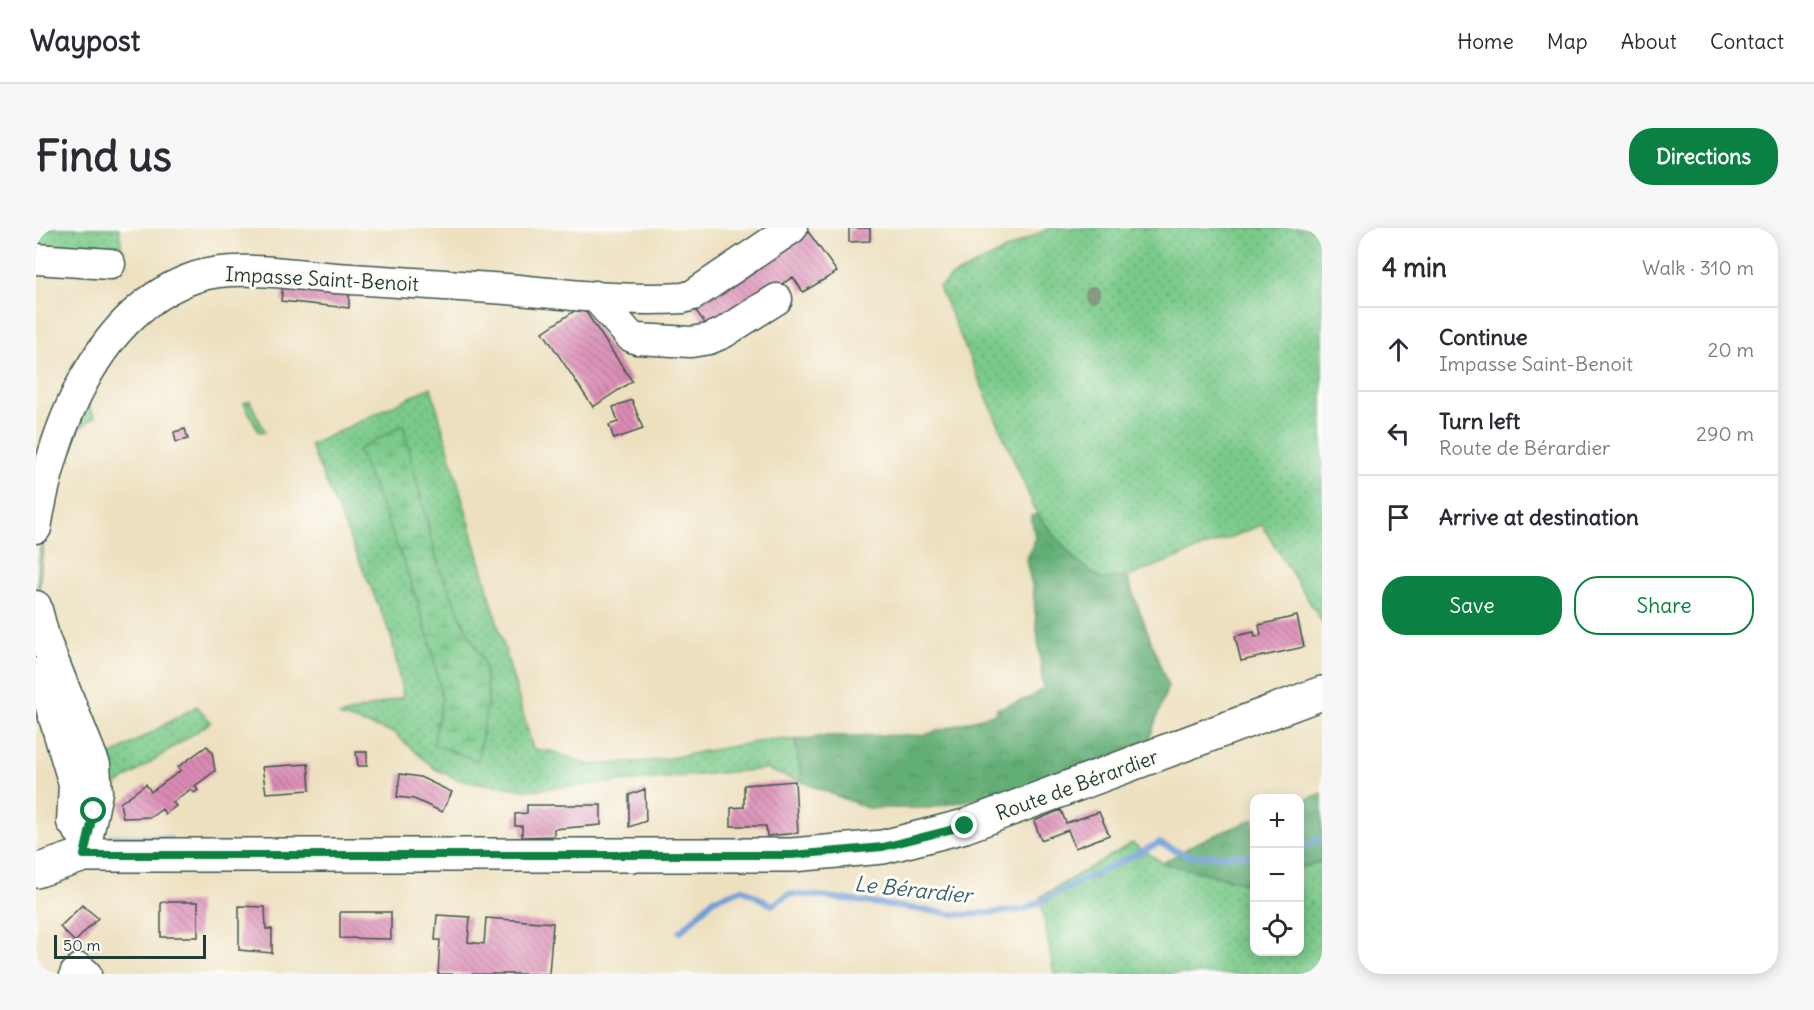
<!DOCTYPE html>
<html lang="en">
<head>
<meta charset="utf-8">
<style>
	body { margin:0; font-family:Delius,sans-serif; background:#f7f7f7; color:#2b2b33 }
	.controls { position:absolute; right:18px; bottom:18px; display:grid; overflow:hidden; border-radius:12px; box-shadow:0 3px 15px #0003 }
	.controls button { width:54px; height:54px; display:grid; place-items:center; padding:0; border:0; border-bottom:2px solid #e1e1e2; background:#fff; color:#2b2b33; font:30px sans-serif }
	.scale { position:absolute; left:18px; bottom:15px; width:152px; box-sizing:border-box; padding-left:6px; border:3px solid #1f3d34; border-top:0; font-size:16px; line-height:21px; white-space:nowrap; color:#1f3d34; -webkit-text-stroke:4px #fdfcf7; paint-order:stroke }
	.stop { position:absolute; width:18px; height:18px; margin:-14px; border:4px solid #0b8043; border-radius:50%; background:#fff }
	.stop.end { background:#0b8043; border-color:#fff; box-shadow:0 2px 6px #0008 }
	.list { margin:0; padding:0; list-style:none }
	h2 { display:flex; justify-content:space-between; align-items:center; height:78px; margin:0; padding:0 24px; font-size:26px }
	h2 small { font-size:20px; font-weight:400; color:#7c7c81 }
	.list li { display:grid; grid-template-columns:39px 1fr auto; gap:18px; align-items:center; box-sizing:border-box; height:84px; padding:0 24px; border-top:2px solid #e1e1e2 }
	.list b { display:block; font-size:22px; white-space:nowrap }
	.list p { margin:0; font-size:20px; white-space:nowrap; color:#7c7c81 }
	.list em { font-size:20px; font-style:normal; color:#7c7c81 }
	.actions { display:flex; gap:12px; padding:18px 24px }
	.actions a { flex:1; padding:14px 0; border:2px solid #0b8043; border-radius:24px; text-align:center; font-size:21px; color:#0b8043 }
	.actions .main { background:#0b8043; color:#fff }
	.icon { flex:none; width:33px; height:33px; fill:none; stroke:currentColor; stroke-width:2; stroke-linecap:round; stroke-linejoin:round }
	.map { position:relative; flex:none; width:1286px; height:746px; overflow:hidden; border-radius:24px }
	header { display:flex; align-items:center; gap:36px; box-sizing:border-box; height:84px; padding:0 30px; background:#fff; border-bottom:2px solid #e1e1e2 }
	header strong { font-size:28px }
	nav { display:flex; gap:33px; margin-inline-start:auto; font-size:21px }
	.intro { display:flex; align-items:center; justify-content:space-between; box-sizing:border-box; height:144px; padding:0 36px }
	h1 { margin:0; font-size:42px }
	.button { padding:15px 27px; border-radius:24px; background:#0b8043; color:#fff; font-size:21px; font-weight:700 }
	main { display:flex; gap:36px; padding:0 36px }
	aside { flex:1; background:#fff; border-radius:24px; box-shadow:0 3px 15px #0003 }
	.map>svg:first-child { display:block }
</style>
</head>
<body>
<header>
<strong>Waypost</strong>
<nav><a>Home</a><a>Map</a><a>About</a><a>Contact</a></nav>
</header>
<div class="intro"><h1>Find us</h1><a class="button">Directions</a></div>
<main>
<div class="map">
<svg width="1286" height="746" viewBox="0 0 1286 746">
	<defs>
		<pattern id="grass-dots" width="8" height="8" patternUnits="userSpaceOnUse" patternTransform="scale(1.5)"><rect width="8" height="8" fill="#7aca8a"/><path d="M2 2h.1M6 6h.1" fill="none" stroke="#63a572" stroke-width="1.8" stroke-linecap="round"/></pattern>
		<pattern id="forest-crowns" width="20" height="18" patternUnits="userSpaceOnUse" patternTransform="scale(1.5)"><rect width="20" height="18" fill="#63ae76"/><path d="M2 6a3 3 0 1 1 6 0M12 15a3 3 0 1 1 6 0" fill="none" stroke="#518f62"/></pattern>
		<pattern id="wetland-marsh" width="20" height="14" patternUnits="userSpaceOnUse" patternTransform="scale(1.5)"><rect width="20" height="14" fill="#7aca8a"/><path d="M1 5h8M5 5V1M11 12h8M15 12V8" fill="none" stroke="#63a572"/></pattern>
		<pattern id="building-back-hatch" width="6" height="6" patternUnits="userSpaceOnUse" patternTransform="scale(1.5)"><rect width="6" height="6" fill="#db8bb5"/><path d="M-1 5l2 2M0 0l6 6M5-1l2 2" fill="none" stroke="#b17394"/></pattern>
	</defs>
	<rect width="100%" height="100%" fill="#fdfcf7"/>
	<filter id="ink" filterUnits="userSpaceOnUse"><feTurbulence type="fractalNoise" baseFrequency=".0167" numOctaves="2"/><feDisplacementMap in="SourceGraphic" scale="12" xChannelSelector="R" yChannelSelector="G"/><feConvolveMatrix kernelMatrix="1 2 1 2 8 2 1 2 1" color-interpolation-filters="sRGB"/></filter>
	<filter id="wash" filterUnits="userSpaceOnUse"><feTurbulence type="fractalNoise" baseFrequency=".008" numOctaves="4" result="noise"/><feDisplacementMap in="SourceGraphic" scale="24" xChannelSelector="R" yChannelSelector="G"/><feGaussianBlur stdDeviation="1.35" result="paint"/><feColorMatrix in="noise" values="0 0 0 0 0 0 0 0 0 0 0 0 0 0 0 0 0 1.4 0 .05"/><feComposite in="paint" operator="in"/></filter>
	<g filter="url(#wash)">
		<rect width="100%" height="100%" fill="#ede0bf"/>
		<!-- grass -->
		<path fill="url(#grass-dots)" stroke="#4c845f" stroke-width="1.5" d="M0,0H83L86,22L0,25Z
			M1013,0H1286V394L1226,297L1091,349L1065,351L1039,332L1001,286L903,59L915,49Z
			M395,159L497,521L519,524L553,537L616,533L736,511L759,512L766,554L729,541L492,562L423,552L398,540L358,505L303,488L367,469L355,407L274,217Z
			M46,166L59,189L42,201L16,268L8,307L3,362L71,530L161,478L175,494L70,564L2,370C0,295 23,235 46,166Z
			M1096,615L1127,635L1213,656L1218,654V724H1264V640L1286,633V746H1018L1004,669Z"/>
		<!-- forest -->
		<path fill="url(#forest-crowns)" stroke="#417655" stroke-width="1.5" d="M1001,286L1039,332L1065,351L1091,349L1132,458L1113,512L1004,558L893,580H831L766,554L759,512L789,508L888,507L964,484L960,481L993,470L1007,460L997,361L990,333L999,311L995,288Z
			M1286,565V633L1264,640V574Z
			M1218,591V654L1214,656L1127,635L1160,615Z"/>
		<!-- wetland -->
		<path fill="url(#wetland-marsh)" stroke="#4c845f" stroke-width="1.5" d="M214,173L229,204H223L208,175Z
			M367,197L401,334L429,398L448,434L452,469L442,533L397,516L406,471L395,417L370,340L322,222Z"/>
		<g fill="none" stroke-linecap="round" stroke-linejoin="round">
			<!-- stream -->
			<path stroke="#6d9dd6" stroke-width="6" d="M75,609L134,611
				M1264,619L1286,611
				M644,704L678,671L707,661L736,677L753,666L783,668L925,687L987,682L1123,615L1153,628L1218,627"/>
		</g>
		<g id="blocks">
			<!-- building -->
			<path fill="url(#building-back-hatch)" d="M813,0H834V13L813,14Z
				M771,2L801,44L767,64L757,49L673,101L656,77Z
				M247,57L313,60V80L245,73Z
				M546,78L596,153L557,179L507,104Z
				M596,172L607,201L578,211L573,197L582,194L577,179Z
				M149,201L152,211L140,214L138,204Z
				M1261,388L1268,419L1205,433L1199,408L1218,404L1219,409L1225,407L1223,397Z
				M171,518L176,524L179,543L159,558L162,562L158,565L155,561L137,574L140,578L129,586L126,581L115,589L87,590L84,575L110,556L115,564L144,543L142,539Z
				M320,524H331V538H322Z
				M272,536L274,562L230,565L226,539Z
				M364,546L384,549L416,564L406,584L378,571L361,569Z
				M759,553L762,605L731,608L730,598H695V580L708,579V557Z
				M609,561L610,593L593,599V567Z
				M491,577H565V597L518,601V608L486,609V598H479V586L491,585Z
				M1025,582L1030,595L1063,584L1073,607L1039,620L1032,602L1005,612L998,593Z
				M125,674H162V709H125Z
				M46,677L62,690L39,714L24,699Z
				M203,678L229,679L230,701H236V725L203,722Z
				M304,684H355V711L304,710Z
				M401,687L434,689L432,714L448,716L450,690L517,695L513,746H402L404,712H399Z"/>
		</g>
	</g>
	<g filter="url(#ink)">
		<use href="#blocks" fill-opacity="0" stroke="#3e5549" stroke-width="1.5"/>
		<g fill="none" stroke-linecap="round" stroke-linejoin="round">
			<!-- minor casing -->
			<g stroke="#3e5549" stroke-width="33">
				<path id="minor" d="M0,31L74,36
					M559,68L594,108L601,111L655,114L673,111L687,105L741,71
					M0,300C16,205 59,83 160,49C199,36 259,47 300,50C357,54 414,57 471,61C529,66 589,74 647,70L657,67L756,0
					M0,378L9,412L59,537L61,564L48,627
					M2,445L11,466L38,556L36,594L44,604
					M39,746L44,741L50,746"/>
			</g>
			<!-- major casing -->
			<g stroke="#3e5549" stroke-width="36">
				<path id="major" d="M0,643L48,627H756L847,619L929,598L1286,465"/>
			</g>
			<!-- minor -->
			<use href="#minor" stroke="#fff" stroke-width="30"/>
			<!-- major -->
			<use href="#major" stroke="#fff" stroke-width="33"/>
		</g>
		<!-- trees -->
		<circle fill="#889a7f" cx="1057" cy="66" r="8"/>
	</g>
	<g fill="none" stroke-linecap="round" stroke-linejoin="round" filter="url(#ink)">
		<!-- route -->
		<path stroke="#0b8043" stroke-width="8" d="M58,583L48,627H756L847,619L929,598"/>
	</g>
	<g text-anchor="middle" stroke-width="6" stroke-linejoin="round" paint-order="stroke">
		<!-- street labels -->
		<g font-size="20" fill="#1f3d34" stroke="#fdfcf7">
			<text transform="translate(286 51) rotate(3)" y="7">Impasse Saint-Benoit</text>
			<text transform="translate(1041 557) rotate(-20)" y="7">Route de Bérardier</text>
		</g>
		<!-- water labels -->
		<g font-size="21" font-style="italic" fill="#3a5f6d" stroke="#fdfcf7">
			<text transform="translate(877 662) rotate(6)" y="7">Le Bérardier</text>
		</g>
	</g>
</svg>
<div class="controls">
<button>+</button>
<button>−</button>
<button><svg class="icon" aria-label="locate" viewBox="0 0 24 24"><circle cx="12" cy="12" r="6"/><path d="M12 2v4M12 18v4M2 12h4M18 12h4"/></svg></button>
</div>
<div class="scale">50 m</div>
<div class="stop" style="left:58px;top:583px"></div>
<div class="stop end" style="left:929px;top:598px"></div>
</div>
<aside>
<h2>4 min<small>Walk · 310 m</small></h2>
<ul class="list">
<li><svg class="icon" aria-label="ahead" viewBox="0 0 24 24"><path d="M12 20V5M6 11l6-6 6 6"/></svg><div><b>Continue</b><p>Impasse Saint-Benoit</p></div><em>20 m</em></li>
<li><svg class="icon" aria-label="left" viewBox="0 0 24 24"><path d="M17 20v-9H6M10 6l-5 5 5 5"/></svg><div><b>Turn left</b><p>Route de Bérardier</p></div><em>290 m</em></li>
<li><svg class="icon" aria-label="arrive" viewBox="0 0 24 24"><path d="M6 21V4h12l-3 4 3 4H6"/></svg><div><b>Arrive at destination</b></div></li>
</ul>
<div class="actions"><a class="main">Save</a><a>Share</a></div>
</aside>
</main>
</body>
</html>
